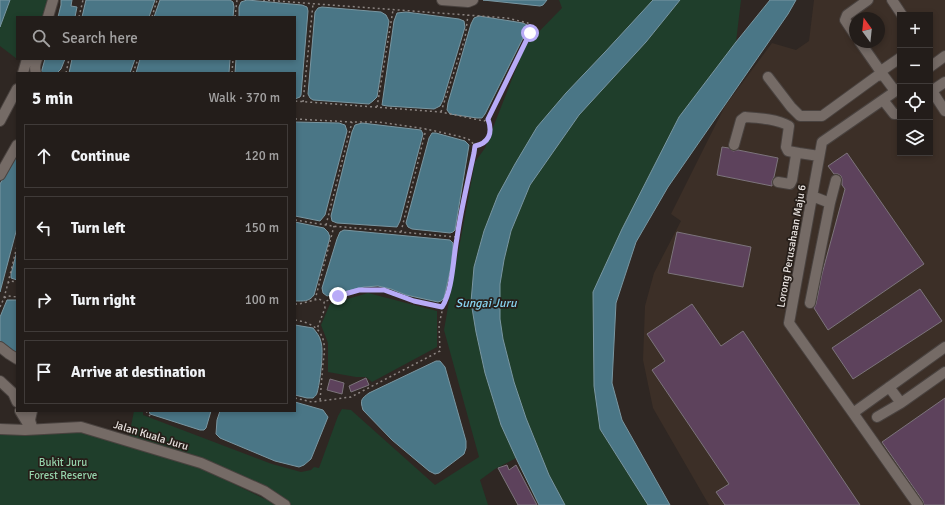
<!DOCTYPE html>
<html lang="en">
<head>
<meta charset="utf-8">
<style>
	body { margin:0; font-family:Signika,sans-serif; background:#2f2a27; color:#f1f3f6 }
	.controls { position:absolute; right:12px; top:12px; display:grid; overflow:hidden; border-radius:0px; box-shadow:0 2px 6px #0003 }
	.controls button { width:36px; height:36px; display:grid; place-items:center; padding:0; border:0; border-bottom:1px solid #403b39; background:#231d1a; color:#f1f3f6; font:20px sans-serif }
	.compass { position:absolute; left:849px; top:12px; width:36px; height:36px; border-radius:50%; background:#231d1a; box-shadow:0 2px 6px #0003; rotate:345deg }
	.stop { position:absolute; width:12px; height:12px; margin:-9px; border:3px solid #b8abf7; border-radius:50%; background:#fff }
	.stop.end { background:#b8abf7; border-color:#fff; box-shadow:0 1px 4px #0008 }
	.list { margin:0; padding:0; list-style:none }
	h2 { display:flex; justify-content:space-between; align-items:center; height:52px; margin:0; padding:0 16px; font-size:17px }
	h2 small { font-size:13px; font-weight:400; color:#a3a2a2 }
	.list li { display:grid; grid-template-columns:26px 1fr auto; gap:12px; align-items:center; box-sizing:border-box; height:64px; margin:0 8px 8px; padding:0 8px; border:1px solid #403b39; border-radius:0px }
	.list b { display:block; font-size:15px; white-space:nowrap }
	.list em { font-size:13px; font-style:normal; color:#a3a2a2 }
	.icon { flex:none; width:22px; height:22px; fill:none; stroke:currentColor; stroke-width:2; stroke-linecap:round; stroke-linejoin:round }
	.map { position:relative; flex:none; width:945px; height:505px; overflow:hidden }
	.search { position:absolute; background:#231d1a; box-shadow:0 2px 6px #0003; left:16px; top:16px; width:280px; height:44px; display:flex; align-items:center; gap:10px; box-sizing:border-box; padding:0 14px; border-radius:0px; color:#a3a2a2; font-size:15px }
	.panel { position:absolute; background:#231d1a; box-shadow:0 2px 6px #0003; left:16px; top:72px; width:280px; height:340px; border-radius:0px }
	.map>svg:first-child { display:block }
</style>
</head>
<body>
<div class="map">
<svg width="945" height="505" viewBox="0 0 945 505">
	<rect width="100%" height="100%" fill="#2f2723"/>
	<!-- built -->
	<path fill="#3c2f27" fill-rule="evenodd" d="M814,0H945V505H709L653,408L643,360L645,306L654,273L681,221L671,214L725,106L772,43L796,50L809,41ZM900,15H930V153H900ZM855,18H879V42H855Z"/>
	<!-- green -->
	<path fill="#1f3e2b" d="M10,0H50L47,17H17V59L0,46V27Z
		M559,0H653L605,52L566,93L537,127L498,195L484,231L474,267L471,302L476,332L485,373L501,425L516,458L495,469L480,480L488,505H290L265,487L201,457L129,436L134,411H143V415L272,464L301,472L311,470L314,467L319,468L338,416L342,409L351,410L435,485L479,457L444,330L448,307L475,162L485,148L525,46L562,8Z
		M680,0H741L736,42L679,117L593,292L594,386L600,429L648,505H565L549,475L526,418L514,382L503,339L500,319V284L504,260L511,231L530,185L579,115L646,42Z
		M368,293L437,311V347L372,382L366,377H356L328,372V343L321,325L330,304Z
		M83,431L110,438L153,454L203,469L267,500L275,505H0V434Z"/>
	<!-- water -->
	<path fill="#4a7686" stroke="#7996a1" d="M0,0H10L0,27Z
		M61,0H72L71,6L77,7L75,17H58L61,5Z
		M86,0H155L149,17H82Z
		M160,0H230L233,2L234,7L233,17H154Z
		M247,0L302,5L307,7L308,11L301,95L300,97L295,99V73H235L236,59H295V17H239V7L241,2Z
		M483,0H547L543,5L540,6Z
		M653,0H680L646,42L579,115L530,185L511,231L504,260L500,284V319L503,339L514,382L526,418L549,475L565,505H539L516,458L501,425L485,373L476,332L471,302L474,267L484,231L498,195L515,164L537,127L566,93L605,52Z
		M770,0H796L788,14L668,187L636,242L616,303L612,383L622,420L670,505H648L600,429L594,386L593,292L622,229L679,117L736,42Z
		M322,7L381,12L386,15L389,21L377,97L373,101L369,104L313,100L310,98L308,94L315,12L318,8Z
		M406,12L459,19L464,21L465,27L443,100L440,106L434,109L387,106L382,105L394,21L397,13Z
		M479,16L523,23L527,25V30L485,114L482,118H477L450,114L447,110L448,103L471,24L474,18Z
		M45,59H65L61,69L57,73H41Z
		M72,59H135L130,73H69Z
		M140,59H230L229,73H136Z
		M295,122L339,123L345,125L347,131L325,215L320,221L295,216Z
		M362,123L421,130L423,134L400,221L397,227L337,223L332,221L331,216L352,132L355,125Z
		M436,133L465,141L469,145L455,230L453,232L450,233L412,229L408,227L406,223L429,138L432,133Z
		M17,152V228L0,292V184Z
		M295,222L324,228L328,232L330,237L314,295C309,302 303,301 295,301Z
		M344,230L450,240L453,243V247L451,267L444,298L441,301L438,302L406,295L391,289L378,286L364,287L327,296L323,293L322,288L337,239L340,232Z
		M17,251V280L11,278V274Z
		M7,300H17V357L0,346V317Z
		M295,325L313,328C316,332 320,336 321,342C324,351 320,383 317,393C316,396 315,396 313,398H307L295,395Z
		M436,361H440L445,367L466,441V448L464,454L439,473L435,474L429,471L392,440L363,410C360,400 361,399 369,393Z
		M295,402L323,410L328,417L311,459L304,465L299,467L275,461L220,438L216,434L217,420L220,411H295Z
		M149,411H211L206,428L204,430H200L150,414Z"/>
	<!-- building -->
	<path fill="#5d425c" stroke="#7c747b" d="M722,147L729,148L733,151L738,150L778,158L774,177L772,181V186L717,175Z
		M847,153L924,264L828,330L814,308L816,304L822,274L845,189L842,185V179L841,176L838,174H834L828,166Z
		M677,232L751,247L743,287L668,273Z
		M920,289L942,321L853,379L832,348Z
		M692,304L721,346L743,331L860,505H725L716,492L729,484L652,370L665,361L647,334Z
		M366,378L369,385L351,392L349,386Z
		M330,379L344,383L342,394L327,390Z
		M945,398V505H924L923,501L882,442Z
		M507,465L509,470L516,465L537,505H518L498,468Z"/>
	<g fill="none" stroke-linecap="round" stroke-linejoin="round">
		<!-- minor casing -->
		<g stroke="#49423f" stroke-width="12">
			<path id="minor" d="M442,0L468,2L473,0
				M892,0L902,15
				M48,17L53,0
				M855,35L845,20L847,15L868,0
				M860,42L883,75
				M930,67L945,56
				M881,71L900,58
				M23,73L27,59
				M36,73C34,68 35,64 37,59
				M768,77L791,107L800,116H822L877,76L883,75L895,91
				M900,88L822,142L789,323L853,413L918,505
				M932,91L945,111
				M930,92L945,82
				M883,100L894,114H900
				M0,121L17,89
				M734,145L741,120L745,117C759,118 777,119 789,126L786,147L788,151L799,153
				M0,175L17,145
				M778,182L790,184L792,180L796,155L799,153L819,156
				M830,203L836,180
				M810,303L830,203L812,196
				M0,347L9,354L17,359
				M0,381L13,393L17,402
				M889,387L901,403L945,372
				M20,411L31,429
				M32,411L30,420L32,427
				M853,413L945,347
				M877,417L901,403
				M0,429L25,430L81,427L201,463L264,491L285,505"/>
		</g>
		<!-- path -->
		<path stroke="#8c8582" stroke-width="1.5" stroke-dasharray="2 3" stroke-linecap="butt" d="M263,0L507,18L528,23L530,27V33L488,119L484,121L441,112L295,101
			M79,17L83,0
			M152,17L157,0
			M235,17L237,0
			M66,73L69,59
			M133,73L138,59
			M232,73L233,59
			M303,102L313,4
			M377,107L393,10
			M441,112L465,38L468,15
			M295,119L352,122H379L426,129L462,137L470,140L475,146L474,153C468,181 461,209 457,238C453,258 453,291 443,307
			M475,146C489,143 493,133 488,119
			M295,220L332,226L456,237
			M326,225L352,122
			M401,232L426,129
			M8,283L17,246
			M4,298L8,283L11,281L17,282
			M315,300L334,226
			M295,304H299L319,299L324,302L325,308L317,329
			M0,307L4,298L8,296L17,297
			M295,320C309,322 322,328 324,344C325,350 324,357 323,363C322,376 321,388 320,401
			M295,398L312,402L351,397L440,351L439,325L443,307L414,301L384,291L359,290L338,296L324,302
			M146,411L150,416"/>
		<!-- minor -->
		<use href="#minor" stroke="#756b66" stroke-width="10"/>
	</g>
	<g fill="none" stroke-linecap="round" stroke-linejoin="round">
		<!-- route -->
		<path stroke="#b8abf7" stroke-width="5" d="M338,296L359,290H384L414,301L442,307C453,290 453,258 457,238C461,209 468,181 474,153L475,146C489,143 493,133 488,119L530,33"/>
	</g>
	<g text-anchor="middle" stroke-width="3.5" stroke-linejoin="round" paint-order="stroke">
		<!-- street labels -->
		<g font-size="11" fill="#e8e2df" stroke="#261e19">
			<text transform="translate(791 246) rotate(-80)" y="4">Lorong Perusahaan Maju 6</text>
			<text transform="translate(151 435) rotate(17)" y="4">Jalan Kuala Juru</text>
		</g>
		<!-- park labels -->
		<g font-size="11" fill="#95d3ab" stroke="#261e19">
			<text x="63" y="466">Bukit Juru<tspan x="63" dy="13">Forest Reserve</tspan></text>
		</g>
		<!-- water labels -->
		<g font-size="12" font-style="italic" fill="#88d4f0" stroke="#261e19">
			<text x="486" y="307">Sungai Juru</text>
		</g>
	</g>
</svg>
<div class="controls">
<button>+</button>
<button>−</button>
<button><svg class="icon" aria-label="locate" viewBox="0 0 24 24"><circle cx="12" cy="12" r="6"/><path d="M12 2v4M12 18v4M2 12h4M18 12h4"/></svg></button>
<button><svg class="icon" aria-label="layers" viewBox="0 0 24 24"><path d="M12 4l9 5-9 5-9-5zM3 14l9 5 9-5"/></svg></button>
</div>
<svg class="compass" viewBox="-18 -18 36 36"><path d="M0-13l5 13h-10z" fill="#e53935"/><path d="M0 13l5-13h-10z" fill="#a3a2a2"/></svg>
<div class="stop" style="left:530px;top:33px"></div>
<div class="stop end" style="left:338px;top:296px"></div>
<div class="search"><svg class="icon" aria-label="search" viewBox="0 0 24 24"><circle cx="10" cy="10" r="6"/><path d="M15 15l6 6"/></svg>Search here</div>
<section class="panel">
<h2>5 min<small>Walk · 370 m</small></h2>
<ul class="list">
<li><svg class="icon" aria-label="ahead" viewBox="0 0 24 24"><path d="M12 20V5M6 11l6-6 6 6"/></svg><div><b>Continue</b></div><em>120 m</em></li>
<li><svg class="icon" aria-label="left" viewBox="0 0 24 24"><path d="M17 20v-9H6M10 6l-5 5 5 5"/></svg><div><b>Turn left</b></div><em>150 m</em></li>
<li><svg class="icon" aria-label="right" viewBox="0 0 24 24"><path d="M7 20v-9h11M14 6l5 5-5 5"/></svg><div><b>Turn right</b></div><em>100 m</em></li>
<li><svg class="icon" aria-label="arrive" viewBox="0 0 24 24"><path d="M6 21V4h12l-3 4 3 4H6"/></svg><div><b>Arrive at destination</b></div></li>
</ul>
</section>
</div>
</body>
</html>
